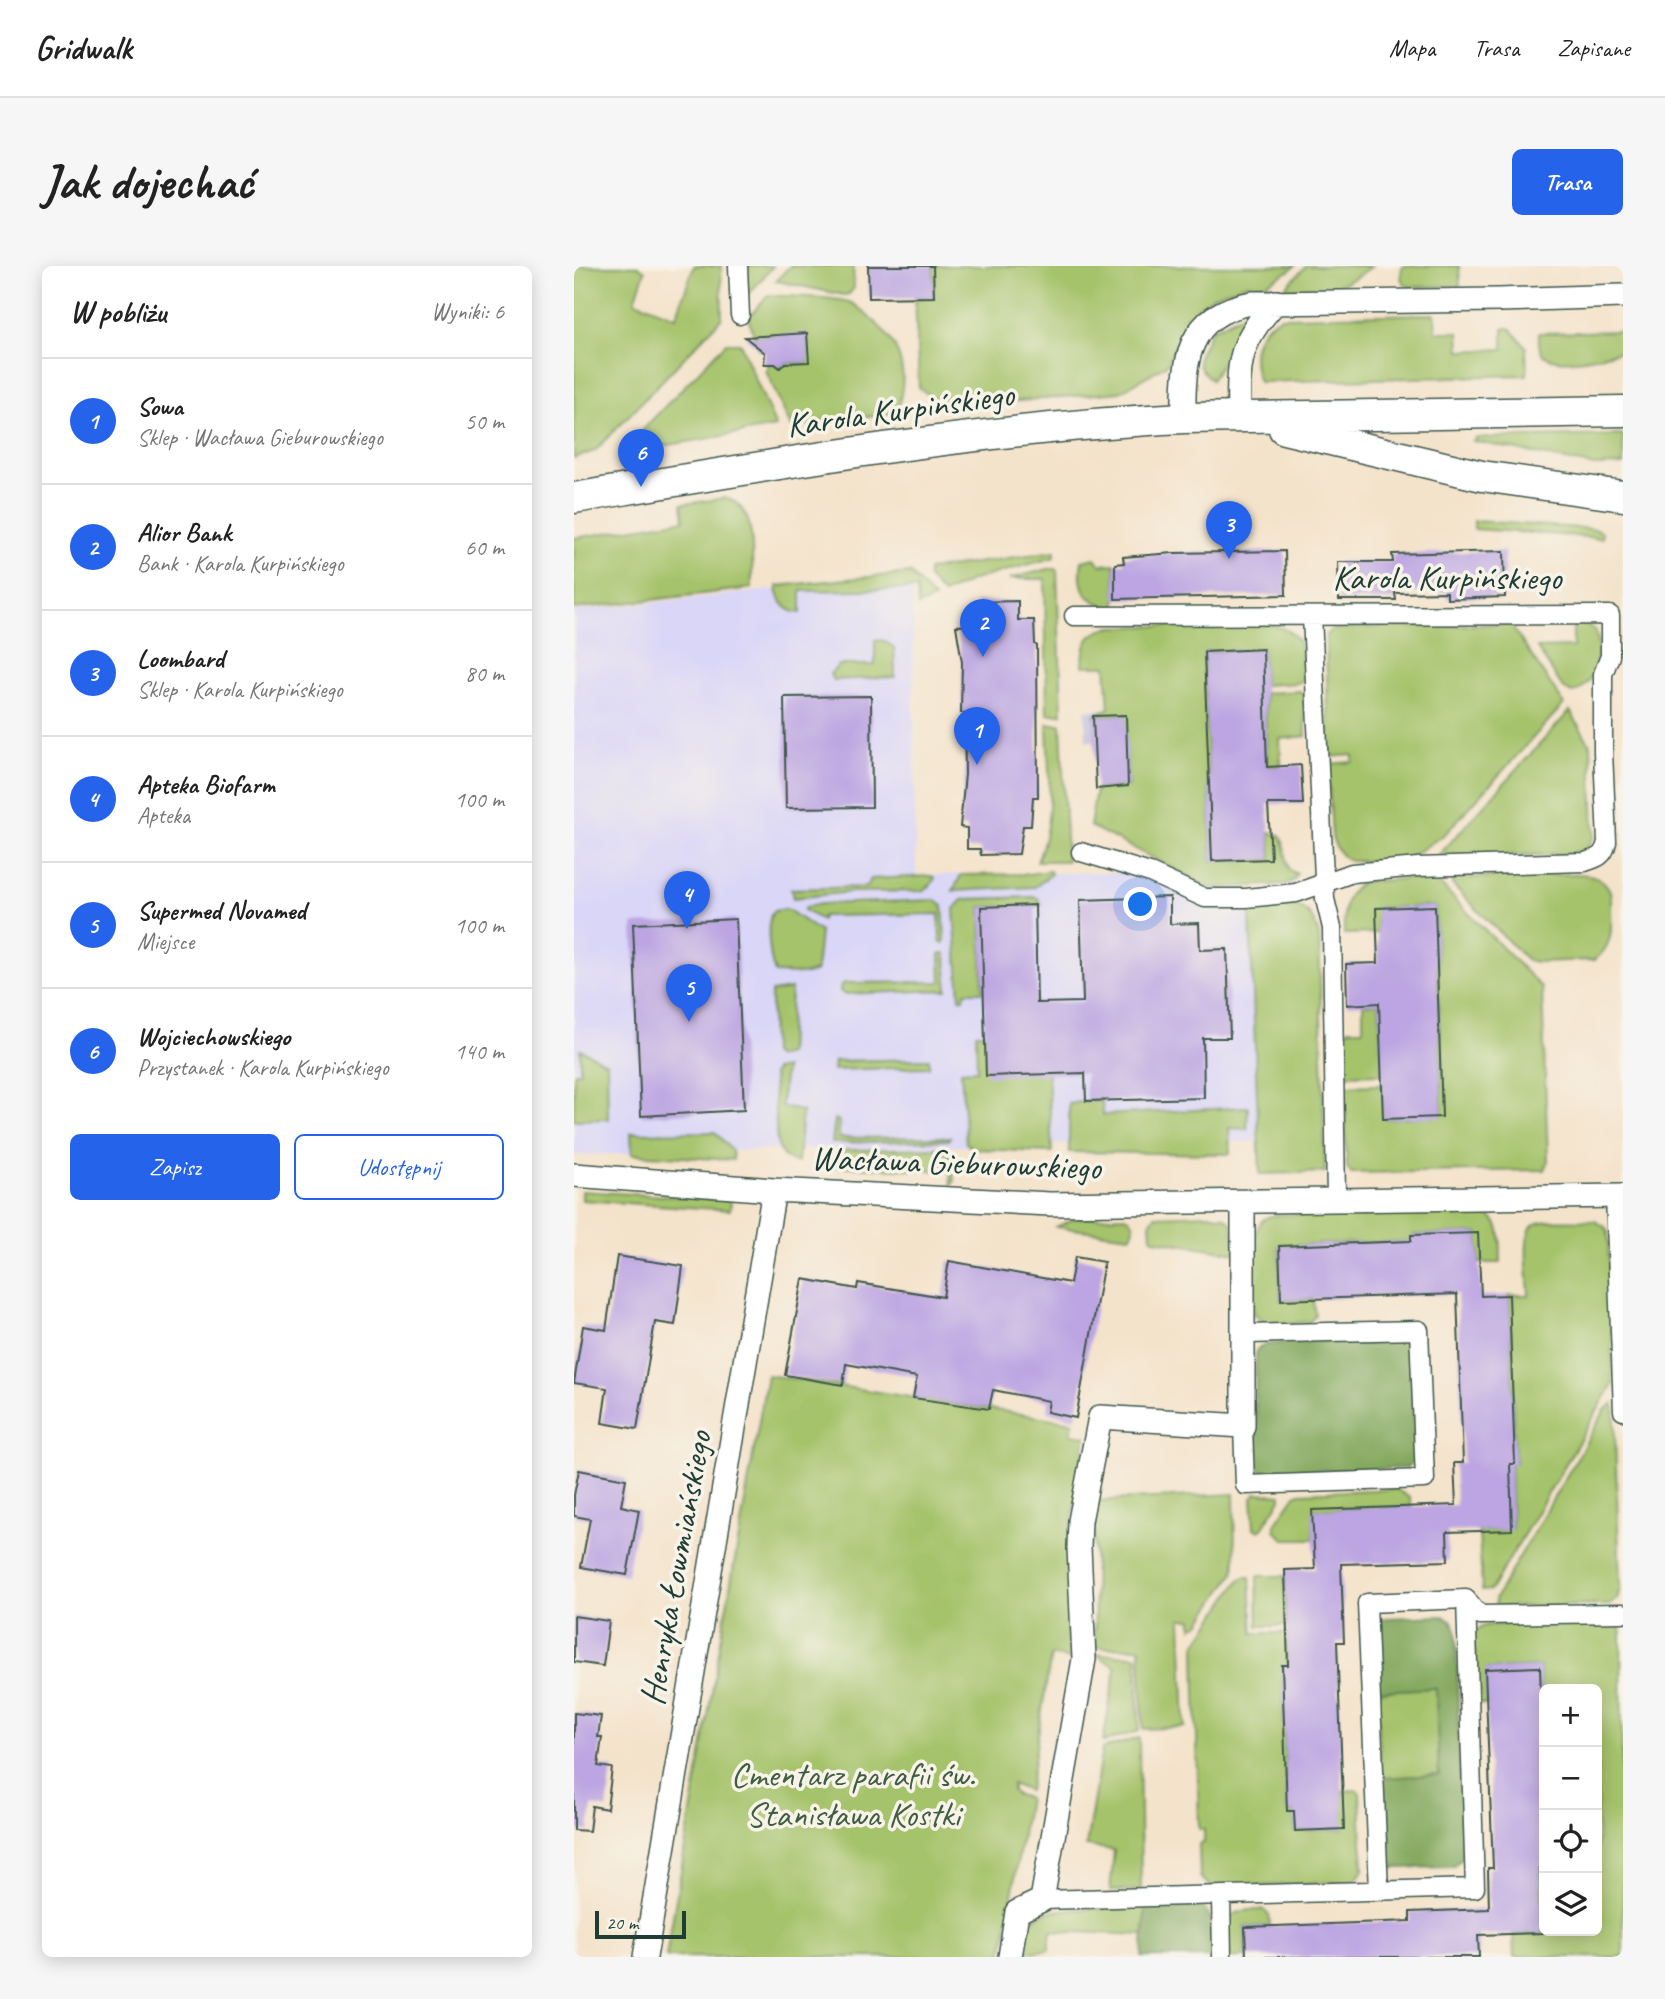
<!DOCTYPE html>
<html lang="pl">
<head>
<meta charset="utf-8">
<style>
	body { margin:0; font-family:Caveat,sans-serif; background:#f6f6f6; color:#222 }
	.controls { position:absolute; right:21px; bottom:21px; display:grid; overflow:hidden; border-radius:10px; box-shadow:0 4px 18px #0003 }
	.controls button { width:63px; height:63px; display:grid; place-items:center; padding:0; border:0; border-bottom:2px solid #e0e0e0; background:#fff; color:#222; font:35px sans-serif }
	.scale { position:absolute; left:21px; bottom:18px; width:91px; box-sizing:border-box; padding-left:7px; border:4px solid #1f3d34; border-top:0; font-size:19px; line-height:24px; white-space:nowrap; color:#1f3d34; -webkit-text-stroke:5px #f7f3e8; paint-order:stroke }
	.you { position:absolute; left:567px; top:639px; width:24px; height:24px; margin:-18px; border:5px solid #fff; border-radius:50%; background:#1a73e8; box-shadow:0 0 0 10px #1a73e833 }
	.badge { display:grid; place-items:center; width:46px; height:46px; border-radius:50%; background:#2563eb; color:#fff; font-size:23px; font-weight:700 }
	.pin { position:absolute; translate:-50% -58px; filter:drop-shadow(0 2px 4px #0008) }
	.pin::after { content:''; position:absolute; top:37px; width:24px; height:21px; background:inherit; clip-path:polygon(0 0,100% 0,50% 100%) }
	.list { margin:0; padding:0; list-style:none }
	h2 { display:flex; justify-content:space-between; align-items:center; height:91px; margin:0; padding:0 28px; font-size:30px }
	h2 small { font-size:23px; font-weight:400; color:#767676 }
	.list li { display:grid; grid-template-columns:46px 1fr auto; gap:21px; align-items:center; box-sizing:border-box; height:126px; padding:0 28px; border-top:2px solid #e0e0e0 }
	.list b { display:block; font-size:26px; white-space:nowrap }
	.list p { margin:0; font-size:23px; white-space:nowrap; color:#767676 }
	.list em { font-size:23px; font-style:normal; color:#767676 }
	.actions { display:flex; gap:14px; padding:21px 28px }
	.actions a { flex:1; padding:16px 0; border:2px solid #2563eb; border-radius:10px; text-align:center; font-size:24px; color:#2563eb }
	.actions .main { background:#2563eb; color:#fff }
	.icon { flex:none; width:38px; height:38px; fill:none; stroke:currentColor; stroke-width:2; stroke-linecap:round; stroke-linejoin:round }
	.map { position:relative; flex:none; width:1049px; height:1691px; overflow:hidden; border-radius:10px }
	header { display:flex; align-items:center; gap:42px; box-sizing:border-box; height:98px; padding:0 35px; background:#fff; border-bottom:2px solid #e0e0e0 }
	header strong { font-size:33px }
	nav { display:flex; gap:38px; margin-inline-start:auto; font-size:24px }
	.intro { display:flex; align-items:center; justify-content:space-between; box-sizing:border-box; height:168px; padding:0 42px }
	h1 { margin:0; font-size:49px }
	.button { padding:18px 32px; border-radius:10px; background:#2563eb; color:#fff; font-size:24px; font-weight:700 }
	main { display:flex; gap:42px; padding:0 42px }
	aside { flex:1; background:#fff; border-radius:10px; box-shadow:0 4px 18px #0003 }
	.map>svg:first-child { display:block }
</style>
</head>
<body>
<header>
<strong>Gridwalk</strong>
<nav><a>Mapa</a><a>Trasa</a><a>Zapisane</a></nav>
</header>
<div class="intro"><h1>Jak dojechać</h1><a class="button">Trasa</a></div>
<main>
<aside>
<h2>W pobliżu<small>Wyniki: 6</small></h2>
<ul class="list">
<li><span class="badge">1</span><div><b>Sowa</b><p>Sklep · Wacława Gieburowskiego</p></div><em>50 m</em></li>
<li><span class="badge">2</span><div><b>Alior Bank</b><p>Bank · Karola Kurpińskiego</p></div><em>60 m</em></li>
<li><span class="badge">3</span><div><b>Loombard</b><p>Sklep · Karola Kurpińskiego</p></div><em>80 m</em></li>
<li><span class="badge">4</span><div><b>Apteka Biofarm</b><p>Apteka</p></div><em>100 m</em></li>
<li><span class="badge">5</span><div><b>Supermed Novamed</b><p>Miejsce</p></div><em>100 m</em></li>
<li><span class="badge">6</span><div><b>Wojciechowskiego</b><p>Przystanek · Karola Kurpińskiego</p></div><em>140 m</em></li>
</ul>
<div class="actions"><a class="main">Zapisz</a><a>Udostępnij</a></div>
</aside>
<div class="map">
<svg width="1049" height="1691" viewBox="0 0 1049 1691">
	<rect width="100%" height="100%" fill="#f7f3e8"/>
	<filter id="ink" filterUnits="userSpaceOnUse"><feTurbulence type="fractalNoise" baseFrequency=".0143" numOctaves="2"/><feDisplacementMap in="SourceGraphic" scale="14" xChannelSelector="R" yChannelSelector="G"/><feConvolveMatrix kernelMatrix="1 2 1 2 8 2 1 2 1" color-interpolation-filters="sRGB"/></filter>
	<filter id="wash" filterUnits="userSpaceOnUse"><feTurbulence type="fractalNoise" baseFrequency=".00686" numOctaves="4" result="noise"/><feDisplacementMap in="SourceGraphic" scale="28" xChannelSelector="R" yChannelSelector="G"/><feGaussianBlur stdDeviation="1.57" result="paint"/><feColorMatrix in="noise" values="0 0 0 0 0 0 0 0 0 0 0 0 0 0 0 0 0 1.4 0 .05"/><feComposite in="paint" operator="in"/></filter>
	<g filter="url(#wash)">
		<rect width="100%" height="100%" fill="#f4e3cb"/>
		<!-- built -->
		<path fill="#dad6f7" d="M338,309L342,609L569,606L632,643L700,642L704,875L228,883L0,889V345Z"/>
		<!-- industrial -->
		<path fill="#c0c2dd" d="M555,442L556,474L512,475L511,444Z"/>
		<!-- green -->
		<path fill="#a5c36b" stroke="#628050" stroke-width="2" d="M0,0H64L71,5L61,35L102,51L120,0H147L148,52L21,185L0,192Z
			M172,0H199L172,31Z
			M216,0H279L280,22L275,28L270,29L202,15Z
			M359,0H721L715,5L692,18H672L639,30L623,42L610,59L593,98L546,126L390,140L366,136L345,122L341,31H360Z
			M732,0H798C765,26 750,23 710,23Z
			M829,0H885L886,20L835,21C826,16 825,9 829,0Z
			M194,29C216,31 255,30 275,36C282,38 290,47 296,52C328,78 336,108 322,147L217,161L192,105L195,98H201L206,102L211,97L234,96L233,68L204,72L200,69L190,70L185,83L174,52Z
			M677,44L658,81L637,114L626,102L624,93L637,64Z
			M861,48L862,66H885L886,85L929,83V62H936L952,81L953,109L685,116C675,90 679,64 707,51Z
			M1049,65V85C1030,88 978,105 967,85C964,80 965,73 965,67Z
			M152,77H166L202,161L54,186L52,181Z
			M1049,169V199L1021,200L899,175L902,172Z
			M152,232C186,242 177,294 178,322L0,343V272L110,254L108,238Z
			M900,255L1023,263L1028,267V272L900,263Z
			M481,285V291L399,314L369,328L354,312V304Z
			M521,292L526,299L541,298L542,342C513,337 503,325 508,295Z
			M474,303H482L483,306L488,448H473L471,313H435Z
			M336,307L360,333L344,340L343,323L227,325V347C211,346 204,334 203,320Z
			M692,358C730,364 728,381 729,414L724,417L690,419L689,383L630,386L638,595L697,593L696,566L706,569C712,580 711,592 715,604L723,608L719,615L712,618L637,622L516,560L522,523L554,520L551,449L519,450L535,442L532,400H509C509,376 514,366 538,361Z
			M936,358L990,438L871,568L830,595H777C765,590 761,581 758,570L754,498L779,496V489L755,491L752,369L757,364L768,362Z
			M1012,358L1022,365C1027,386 1022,420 998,427L989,422L963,382L999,381V359Z
			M301,374L311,375L320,382L321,411L259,414L256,408L265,399H301Z
			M726,425L730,429L732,470L706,473L707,500L693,501L691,427Z
			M996,445L1017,480L1020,569C1016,581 1012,585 999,588L863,591Z
			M473,458H487L493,595H463C482,553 474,503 473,458Z
			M476,605L477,608L461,621L379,625L387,609L454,608Z
			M1002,608C1015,608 1028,610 1035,623C1038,629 1037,638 1037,645C1038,664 1038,682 1020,694L962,696L953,694L878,618L877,612Z
			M358,610L361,612L356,620L347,625L278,626L219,632L217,623L293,621L297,613Z
			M859,611L968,722L974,895L971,904L777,907L773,901L770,820L808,819L810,853L868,850L861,640L803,642V667L770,668C770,645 768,628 789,616Z
			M460,631L464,632L468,639L407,641L409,726H391L390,733L386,732L380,643L390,633Z
			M362,634L369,640L371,674L369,677L366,674L365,648L253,650H248V654L230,644L231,641L247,638Z
			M717,639C735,642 740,653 745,669L751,906L686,908L676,650L681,640Z
			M213,643L246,666L242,705L233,708L201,707C196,694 190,654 200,645Z
			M369,687L372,688L373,724L270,728L266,725L267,719L271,717L367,716L366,688Z
			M217,723L214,788L202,791L198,787L197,726Z
			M805,737L808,808L769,809L770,768L775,763H789V738Z
			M402,767H411L473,790L478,886L400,883L392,877L387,805L403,804Z
			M6,783L33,797L34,853L0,854V810L1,806H6Z
			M355,793V801L259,804L260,795Z
			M211,802L207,841L228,845L224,896C211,896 206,887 203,876L199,808L201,804Z
			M512,835H528L529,849L674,841L673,863L655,862L656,888L495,886V838Z
			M261,853L265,855V872L376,871L375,874L258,877Z
			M141,866L158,885L159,894L58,888L57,867Z
			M365,882L372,883L379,894L380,916L377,919L376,905L256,900L257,890L273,884Z
			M8,925L157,934L156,944L8,934Z
			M897,945C931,948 926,970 927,997H905L904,967L838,969L837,975L705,980L707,1034L739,1033L741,1050L735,1056C719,1056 688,1065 680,1046C680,1025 674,967 689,954C693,950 699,950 704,949Z
			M635,948L651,951L658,958L662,987L581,974L577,971L576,957L581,950Z
			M552,950C561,955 562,963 556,970L482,961L502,952Z
			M1021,955L1031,961L1034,966L1039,1118L917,1324L908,1325L905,1265L938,1263L936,1198L941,1197L935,1029H955C955,1013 947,968 960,959C970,952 1009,955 1021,955Z
			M193,1109L499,1156L497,1168L512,1170L493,1284L496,1337L502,1385L500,1394L477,1389L455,1525L438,1518V1525L443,1529L454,1532L428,1691H92Z
			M1040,1137L1046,1322L1043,1333L1035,1339L922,1341L921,1333L1031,1144Z
			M822,1223L836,1232L837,1241L739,1244L740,1273H710L701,1264V1258L721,1229L726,1227Z
			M682,1227L707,1229V1233L686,1265L680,1262L678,1232Z
			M660,1228L661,1300L659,1308L626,1357L618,1362V1353H607L611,1461L569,1463L566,1382L521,1381L520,1235Z
			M683,1310H711L712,1360H684Z
			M671,1311H676L679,1367H713L714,1399L708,1400L713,1545H720L721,1565L769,1563L768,1525L782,1524L786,1527L789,1604L782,1614L773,1616L639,1622L626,1611L625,1578L630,1577V1564L625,1563L621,1380L666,1313Z
			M1032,1354C1041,1356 1045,1358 1047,1367L1049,1691H940L939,1668L969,1667L966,1601H970V1665H1023V1423H970V1527L966,1401L912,1403L913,1438H904L899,1368L908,1361L915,1359Z
			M521,1388L563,1390L565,1465L529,1476L542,1401Z
			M862,1422L865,1509L807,1512L803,1425Z
			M565,1472L567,1624L536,1625L540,1584L512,1580L528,1483Z
			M572,1641L570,1669L477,1665L475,1684L457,1686L449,1683C440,1642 489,1643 517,1643C535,1642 553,1642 572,1641Z
			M689,1644L695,1648L696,1660L671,1661L672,1691H655L654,1655C662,1643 676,1644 689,1644Z"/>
		<!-- forest -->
		<path fill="#84a95f" stroke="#52734a" stroke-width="2" d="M821,1072L830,1074L839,1087L841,1194L832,1202L691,1206L684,1204L681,1196L682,1085L687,1080L695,1078Z
			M869,1350L877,1354L882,1363L888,1592L878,1601L818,1602L811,1596L807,1512L865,1509L862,1422L803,1425L801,1363L805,1355L812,1352Z
			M626,1640C644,1651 640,1672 640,1691H568L572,1641Z"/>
		<g id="blocks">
			<!-- building -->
			<path fill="#bca5e2" d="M294,0H359L360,31L295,32Z
				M233,67L235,96L211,97L206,102L201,98H190L191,87L171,71Z
				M711,285L712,329L541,333V298L550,297L549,291L600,287Z
				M930,285L931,331L873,333V326L821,327L822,334H765L764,296H819L818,288Z
				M444,335V354H460L461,378L463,380L464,531H459L457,560H449L445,588L407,589L406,583H393V562L386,561L391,508L390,447H387L388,396L382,360L402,359V336Z
				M689,383L693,501L727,499L729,538H694L697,593L638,595L630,386Z
				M297,430L298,541L212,542L210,431Z
				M552,449L554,520L522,523L519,450Z
				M596,631V658L625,657L626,684L653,683L656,772H629L630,832L512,835L511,807L412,810L407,641L461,639L463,737L509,736L506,634Z
				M861,640L868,851L809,853L805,737L773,739L772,698L804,697L802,642Z
				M162,653L170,844L67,850L59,658Z
				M904,967L907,1030L935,1029L941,1198H936L938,1264L873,1266L874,1295L767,1298L770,1376H763L770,1563L721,1565L720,1545H713L708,1399H714L711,1304L741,1303L738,1244L882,1239L880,1197H889L883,1028L707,1034L705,980L837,975V969Z
				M43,990L109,1000L101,1059L81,1056L63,1163L28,1157L33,1122L0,1117L9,1060L32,1064Z
				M501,991L530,996L502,1152L473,1146L475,1135L419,1124L415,1143L339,1132L343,1111L272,1098L269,1119L211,1109L229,1013L283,1023L284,1017L369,1031L375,995L496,1017Z
				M5,1204L52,1213L47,1240L65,1244L53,1309L7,1301L16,1253L0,1250V1229Z
				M0,1350L35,1355L29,1400L0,1396Z
				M966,1401L970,1527V1601H966L969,1667L904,1669L905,1691H672L671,1661L836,1655V1646L915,1643L914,1602H919L911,1403Z
				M0,1447L27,1450L24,1471H28L24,1500L38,1502L33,1543L18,1540L15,1565L0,1564Z"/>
		</g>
	</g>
	<g filter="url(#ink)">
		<use href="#blocks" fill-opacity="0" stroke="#3f564b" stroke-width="2"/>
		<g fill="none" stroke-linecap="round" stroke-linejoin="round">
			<!-- pedestrian casing -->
			<g stroke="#3f564b" stroke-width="21">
				<path id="pedestrian" d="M164,0L166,49
					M500,350L1036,349V390L1029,408V486L1033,576C1030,590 1024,592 1011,596L844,601L778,607L722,627L672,632H631L576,607L507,586
					M738,350L751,633L758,662L762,933
					M1041,930L1049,1145
					M669,1160L671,1219L851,1213L845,1064L671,1068
					M805,1625L793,1337L892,1333L906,1349L1049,1347
					M647,1629L648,1691
					M468,1634L901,1622L892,1333"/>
			</g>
			<!-- minor casing -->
			<g stroke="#3f564b" stroke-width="26">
				<path id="minor" d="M610,152C609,94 613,48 678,37L925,34L1049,30
					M665,152C664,98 663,77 702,36
					M0,909L200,924L476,938L1049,930
					M71,1691L200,924
					M436,1691L443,1646L468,1634L510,1393L505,1281L506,1255L526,1151L669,1160V936"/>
			</g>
			<!-- tertiary casing -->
			<g stroke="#3f564b" stroke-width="33">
				<path id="tertiary" d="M710,163L908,210L1049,230
					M0,232C202,198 405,162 610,152L1049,145"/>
			</g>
			<!-- pedestrian -->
			<use href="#pedestrian" stroke="#fff" stroke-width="18"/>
			<!-- minor -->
			<use href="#minor" stroke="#fff" stroke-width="23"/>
			<!-- tertiary -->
			<use href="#tertiary" stroke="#fff" stroke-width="30"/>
		</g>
	</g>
	<g text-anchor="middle" stroke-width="7" stroke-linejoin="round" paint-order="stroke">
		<!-- street labels -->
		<g font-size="35" fill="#1f3d34" stroke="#f7f3e8">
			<text transform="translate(326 143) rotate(-8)" y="12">Karola Kurpińskiego</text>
			<text x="873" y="323">Karola Kurpińskiego</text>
			<text transform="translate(382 896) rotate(2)" y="12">Wacława Gieburowskiego</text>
			<text transform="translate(101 1302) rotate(-80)" y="12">Henryka Łowmiańskiego</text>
		</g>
		<!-- park labels -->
		<g font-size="35" fill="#405e42" stroke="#f7f3e8">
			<text x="279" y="1520">Cmentarz parafii św.<tspan x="279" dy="40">Stanisława Kostki</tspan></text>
		</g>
	</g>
</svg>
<div class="controls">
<button>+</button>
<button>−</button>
<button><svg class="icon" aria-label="locate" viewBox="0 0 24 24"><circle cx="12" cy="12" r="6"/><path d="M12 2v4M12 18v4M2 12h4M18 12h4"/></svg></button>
<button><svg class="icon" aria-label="layers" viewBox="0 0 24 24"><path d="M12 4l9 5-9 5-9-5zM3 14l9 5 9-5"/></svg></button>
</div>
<div class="scale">20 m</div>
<div class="you"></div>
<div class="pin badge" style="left:403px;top:499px">1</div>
<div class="pin badge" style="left:409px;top:391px">2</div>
<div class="pin badge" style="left:655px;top:293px">3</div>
<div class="pin badge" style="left:113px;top:663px">4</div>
<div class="pin badge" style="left:115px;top:756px">5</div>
<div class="pin badge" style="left:67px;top:221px">6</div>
</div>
</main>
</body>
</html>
